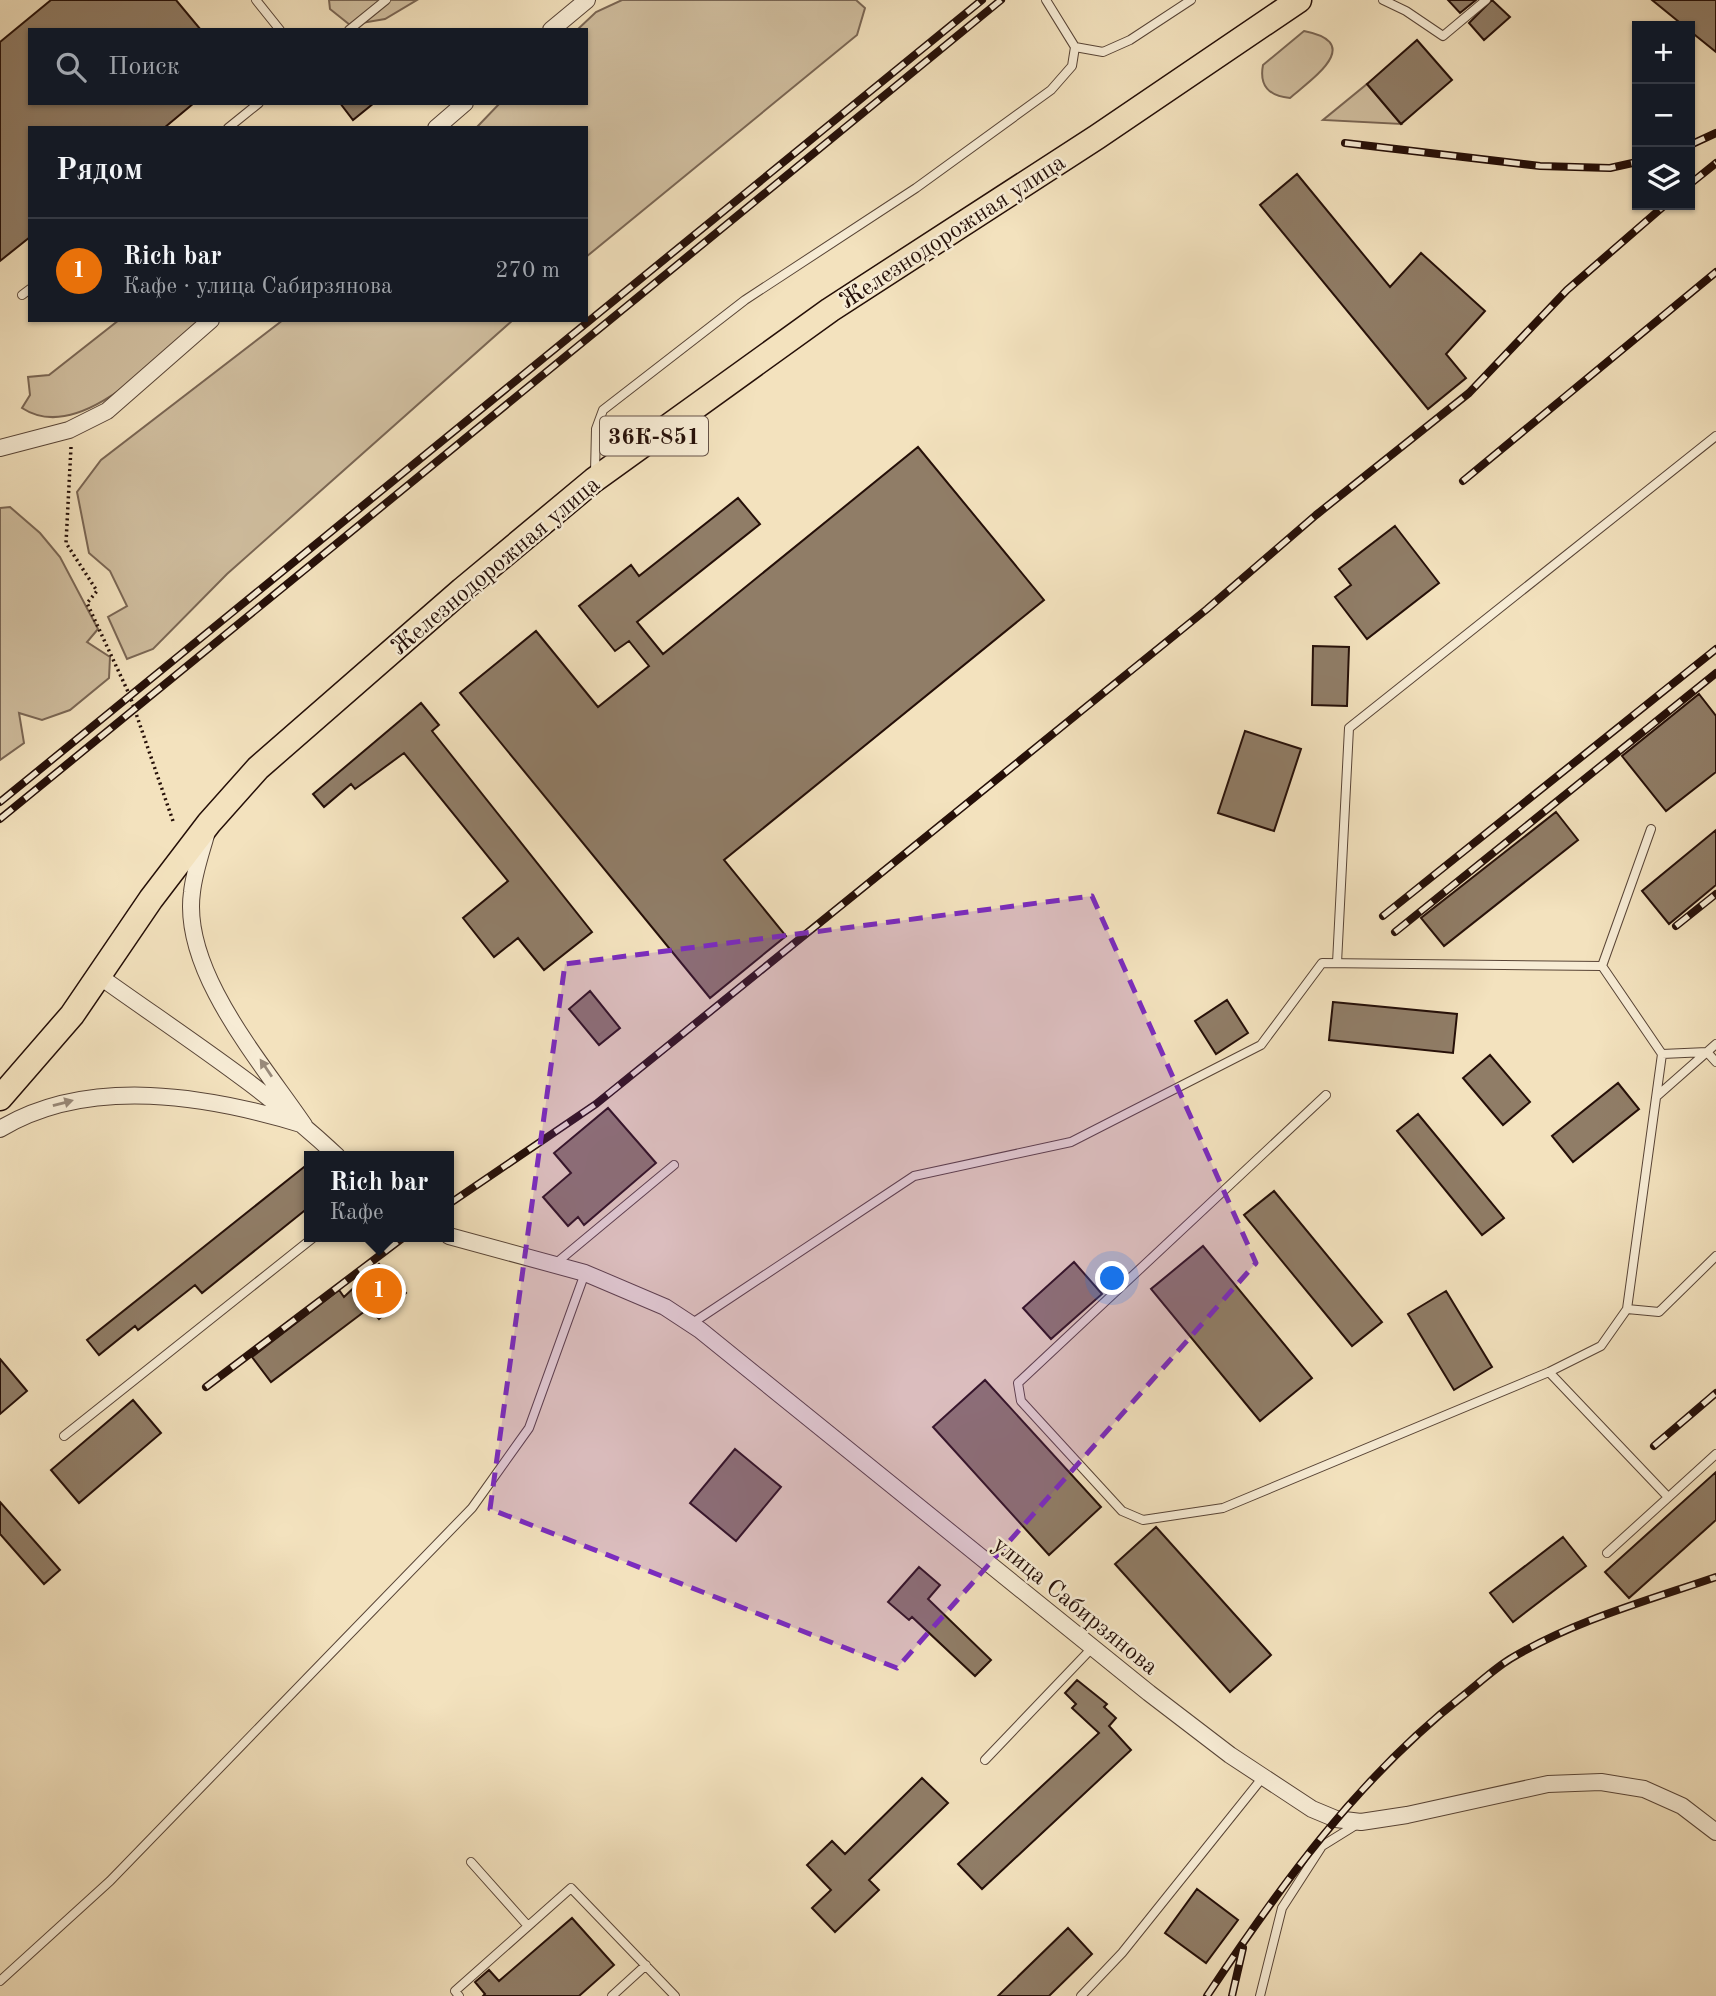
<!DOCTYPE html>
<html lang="ru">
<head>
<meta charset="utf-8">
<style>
	body { margin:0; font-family:"Old Standard TT",serif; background:#20242c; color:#f1f3f6 }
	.controls { position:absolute; right:21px; top:21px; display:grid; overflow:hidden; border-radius:0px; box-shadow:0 2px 5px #0004 }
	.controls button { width:63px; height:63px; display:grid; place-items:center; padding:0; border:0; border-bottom:2px solid #363941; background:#171b24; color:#f1f3f6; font:35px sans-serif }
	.you { position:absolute; left:1113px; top:1279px; width:24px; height:24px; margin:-18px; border:5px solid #fff; border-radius:50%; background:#1a73e8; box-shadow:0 0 0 10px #1a73e833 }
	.badge { display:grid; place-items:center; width:46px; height:46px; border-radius:50%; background:#c59692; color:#fff; font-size:23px; font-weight:700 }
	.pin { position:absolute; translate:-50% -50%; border:4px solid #fff; box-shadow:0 2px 7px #0006 }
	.popup { position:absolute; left:304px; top:1151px; width:150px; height:91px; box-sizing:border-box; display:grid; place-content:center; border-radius:0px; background:#171b24; filter:drop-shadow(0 2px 5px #0005); font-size:23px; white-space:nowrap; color:#9ea1a6 }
	.popup b { font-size:26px; color:#f1f3f6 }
	.popup::after { content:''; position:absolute; left:50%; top:100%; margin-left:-14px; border:14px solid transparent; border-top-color:#171b24 }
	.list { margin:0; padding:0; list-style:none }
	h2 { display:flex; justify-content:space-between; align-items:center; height:91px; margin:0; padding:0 28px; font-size:30px }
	h2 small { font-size:23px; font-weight:400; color:#9ea1a6 }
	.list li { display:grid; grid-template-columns:46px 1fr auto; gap:21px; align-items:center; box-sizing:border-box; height:105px; padding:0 28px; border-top:2px solid #363941 }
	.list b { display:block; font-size:26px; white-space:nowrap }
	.list p { margin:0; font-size:23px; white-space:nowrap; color:#9ea1a6 }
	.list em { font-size:23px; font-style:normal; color:#9ea1a6 }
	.icon { flex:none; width:38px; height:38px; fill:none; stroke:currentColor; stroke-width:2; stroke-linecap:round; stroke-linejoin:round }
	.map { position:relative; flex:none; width:1716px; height:1996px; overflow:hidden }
	.search { position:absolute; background:#171b24; box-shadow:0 2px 5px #0004; left:28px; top:28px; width:560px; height:77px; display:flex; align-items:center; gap:18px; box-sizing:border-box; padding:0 24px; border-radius:0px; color:#9ea1a6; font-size:26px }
	.panel { position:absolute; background:#171b24; box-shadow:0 2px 5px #0004; left:28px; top:126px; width:560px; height:196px; border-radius:0px }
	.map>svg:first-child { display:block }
</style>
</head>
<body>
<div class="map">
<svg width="1716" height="1996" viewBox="0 0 1716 1996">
	<rect width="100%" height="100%" fill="#f3e2be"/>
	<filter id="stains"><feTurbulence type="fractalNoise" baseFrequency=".00286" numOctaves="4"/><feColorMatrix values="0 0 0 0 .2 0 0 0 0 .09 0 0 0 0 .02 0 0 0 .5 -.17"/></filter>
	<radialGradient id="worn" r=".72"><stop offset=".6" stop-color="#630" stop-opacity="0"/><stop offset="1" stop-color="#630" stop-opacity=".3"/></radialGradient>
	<!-- green -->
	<path fill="#d0be9f" stroke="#7a6654" stroke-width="2" d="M329,0H417L385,19L350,25L330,9Z
		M622,0H856L865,8L857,35L586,257V128H476L500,103H586V30H577L596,12Z
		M1304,31C1365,43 1313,78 1290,98C1269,96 1259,86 1263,65Z
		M1367,84L1401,124L1323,120Z
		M119,320H200C159,356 80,446 22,408L30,395L28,377L49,375Z
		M283,320H513L227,574L153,649L127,659L108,617L127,606L110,571L89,553L77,492L101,460Z
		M10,507L40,533L60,557L98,629L87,642L110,657L109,678L70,710L42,720L19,713L24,743L0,760V508Z"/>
	<!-- building -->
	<path fill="#907d67" stroke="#250f08" stroke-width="2" d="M51,0H176L201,30H30V103H194L164,128H30V237L0,261V42Z
		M1448,0H1476L1460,13Z
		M1492,0L1510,17L1484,40L1469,23Z
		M1652,0H1716V52L1690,31V26H1684Z
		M1417,40L1452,80L1401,124L1367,84Z
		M340,103H374L353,120Z
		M1297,174L1390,287L1421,253L1485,311L1446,354L1466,378L1428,409L1260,205Z
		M918,447L1044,600L724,860L786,936L710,998L460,693L536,631L598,707L649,666L629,641L615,651L579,606L631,565L639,576L738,498L760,524L637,622L663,654Z
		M1395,526L1439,583L1367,639L1335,597L1351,585L1339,569Z
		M1313,646L1349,647L1347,706L1312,705Z
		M1699,694L1716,716V772L1666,811L1622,756Z
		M421,703L439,725L432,731L592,932L544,970L518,938L494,957L463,918L508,881L404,753L355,789L351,784L324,807L313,794Z
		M1245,731L1301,749L1274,831L1218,813Z
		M1556,812L1578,840L1444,946L1421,918Z
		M1716,830V885L1669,924L1642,891Z
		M590,991L620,1028L599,1045L569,1009Z
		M1227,1000L1248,1033L1216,1054L1195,1021Z
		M1333,1002L1457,1014L1453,1053L1329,1040Z
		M1490,1055L1530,1102L1503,1125L1463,1078Z
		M1618,1083L1639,1109L1573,1162L1552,1136Z
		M608,1108L656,1163L584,1225L578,1217L568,1226L543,1197L571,1173L554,1153Z
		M1418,1114L1504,1218L1482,1235L1397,1131Z
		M309,1163V1207L202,1293L195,1285L138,1330L135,1326L99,1355L87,1340Z
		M1274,1191L1382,1322L1352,1346L1244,1215Z
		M1203,1246L1312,1378L1260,1421L1151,1289Z
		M1074,1262L1102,1294L1051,1339L1023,1308Z
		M379,1264L406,1293L379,1319L369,1308L271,1382L252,1357L339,1290L344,1297Z
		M1446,1291L1492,1367L1454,1390L1408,1314Z
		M0,1359L27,1391L0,1414Z
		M985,1380L1101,1507L1049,1555L933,1427Z
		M133,1400L161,1433L79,1503L51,1470Z
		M735,1449L781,1487L736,1541L690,1503Z
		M1716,1472V1520L1629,1598L1605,1572Z
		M0,1502L60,1570L44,1584L0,1534Z
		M1156,1527L1271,1655L1230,1692L1115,1564Z
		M1563,1537L1586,1566L1513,1622L1490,1593Z
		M919,1567L940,1585L928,1599L991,1660L975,1676L912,1617L909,1620L888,1602Z
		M1077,1680L1107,1704L1104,1707L1116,1718L1109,1726L1131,1750L982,1889L958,1864L1099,1733L1072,1708L1076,1704L1065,1693Z
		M922,1778L948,1803L869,1880L879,1890L835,1932L812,1908L831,1890L807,1865L832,1841L845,1854Z
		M1197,1889L1238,1920L1206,1963L1165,1933Z
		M572,1918L614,1965L579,1996H483L485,1994L475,1982L489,1970L499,1981Z
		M1068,1928L1092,1954L1049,1996H998Z"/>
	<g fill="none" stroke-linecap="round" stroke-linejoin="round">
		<!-- lane casing -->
		<g stroke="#584436" stroke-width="10">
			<path id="lane" d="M256,0L280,30
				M1046,0L1075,47
				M1383,0L1406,11L1443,36L1486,0
				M349,30L386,0
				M228,128L259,103
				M22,295L30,289
				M595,472L596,429L603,410L745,300L916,188L1051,90L1072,66L1075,47L1103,52L1130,40L1191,0
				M1337,963L1349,728L1716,436
				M1602,966L1651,829
				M1662,1054L1707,1052L1716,1062
				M1657,1096L1716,1044
				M555,1264L674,1165
				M1627,1309L1659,1312L1716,1256
				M691,1324L914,1176L1071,1142L1261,1045L1322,963L1602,966L1662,1054L1627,1309L1601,1346L1549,1372L1223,1508L1143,1520L1122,1511L1021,1401L1018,1383L1326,1095
				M1549,1372L1668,1497
				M64,1436L314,1237
				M1607,1553L1716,1454
				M985,1760L1092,1648
				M471,1862L528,1926
				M0,1981L110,1881L472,1508L529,1428L585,1273
				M459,1996L455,1991L571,1888L675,1996
				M612,1996L646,1965
				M1081,1996L1122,1953L1263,1777
				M1260,1996L1282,1908L1322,1846L1359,1823"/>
		</g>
		<!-- street casing -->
		<g stroke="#584436" stroke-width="18">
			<path id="street" d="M551,30L587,0
				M436,128L465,103
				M0,448L69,430L107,411L211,320
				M206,835C201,853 194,873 192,892C181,971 262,1063 304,1125
				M99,976C180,1034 265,1088 337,1156
				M0,1129C90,1075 209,1096 304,1125
				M449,1236L585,1273L665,1307L700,1330L1149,1693L1230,1755L1312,1809L1336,1819L1361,1822L1407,1815L1548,1784L1601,1782L1644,1789L1682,1806L1716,1832"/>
		</g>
		<!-- primary casing -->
		<g stroke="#250f08" stroke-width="27">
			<path id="primary" d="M0,1098L72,1015L151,899L209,823L258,768L462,590L594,480L830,310L1097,137L1299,0"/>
		</g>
		<!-- path -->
		<path stroke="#250f08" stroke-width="3.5" stroke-dasharray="2 3.5" stroke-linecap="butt" d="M71,447L66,543L97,591L87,603L130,696L174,824"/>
		<!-- lane -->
		<use href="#lane" stroke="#f7ecd5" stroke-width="8"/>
		<!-- street -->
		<use href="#street" stroke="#f7ecd5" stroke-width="16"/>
		<!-- primary -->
		<use href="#primary" stroke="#f3e2be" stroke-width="24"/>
		<!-- rail casing -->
		<g stroke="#250f08" stroke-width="8">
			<path id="rail" d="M1345,143L1540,166L1610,168L1637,162
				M1690,145L1716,133
				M1690,184L1716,163
				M1463,481L1716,272
				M0,802L982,0
				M0,819L1001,0
				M1383,916L1716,649
				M1676,926L1716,894
				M1395,932L1716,673
				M449,1204L596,1104L1207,609L1316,515L1469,393L1567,290L1665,205
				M206,1387L404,1237
				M1654,1446L1716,1393
				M1207,1996C1280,1886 1359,1777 1464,1695C1479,1683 1494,1669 1510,1659C1573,1621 1646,1601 1716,1577
				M1232,1996L1243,1948"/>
		</g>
		<!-- rail -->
		<use href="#rail" stroke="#f7ecd5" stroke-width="5" stroke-dasharray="16" stroke-linecap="butt"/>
	</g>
	<!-- one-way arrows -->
	<defs><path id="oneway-solid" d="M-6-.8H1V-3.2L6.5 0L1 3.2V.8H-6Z" transform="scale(1.75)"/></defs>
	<g fill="#988979">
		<use href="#oneway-solid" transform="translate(266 1068) rotate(-124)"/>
		<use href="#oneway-solid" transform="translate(63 1103) rotate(-15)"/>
	</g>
	<!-- marked area -->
	<path fill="#7b2cbf" fill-opacity="0.2" stroke="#7b2cbf" stroke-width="5" stroke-dasharray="14 9" stroke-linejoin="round" d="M1092,896L1256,1263L897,1668L490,1509L565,964Z"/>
	<g text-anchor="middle" stroke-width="5" stroke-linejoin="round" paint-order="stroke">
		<!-- shield labels -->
		<rect fill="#f7ecd5" stroke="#645146" stroke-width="2" x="600" y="416.5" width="108" height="39" rx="5"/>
		<g font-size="23" font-weight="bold" fill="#250f08">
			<text x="654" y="444">36К-851</text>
		</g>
		<!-- street labels -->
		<g font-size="24" fill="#250f08" stroke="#f7ecd5">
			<text transform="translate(952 231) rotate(-33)" y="8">Железнодорожная улица</text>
			<text transform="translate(495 565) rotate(-40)" y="8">Железнодорожная улица</text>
			<text transform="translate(1076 1605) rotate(39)" y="8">улица Сабирзянова</text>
		</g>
	</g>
	<rect width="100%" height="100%" filter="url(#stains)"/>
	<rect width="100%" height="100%" fill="url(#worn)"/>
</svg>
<div class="controls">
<button>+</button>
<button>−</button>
<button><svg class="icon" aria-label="layers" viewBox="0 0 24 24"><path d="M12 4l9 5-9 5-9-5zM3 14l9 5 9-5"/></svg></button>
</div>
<div class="you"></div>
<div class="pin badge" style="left:379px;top:1291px;background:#e8710a">1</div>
<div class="popup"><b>Rich bar</b>Кафе</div>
<div class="search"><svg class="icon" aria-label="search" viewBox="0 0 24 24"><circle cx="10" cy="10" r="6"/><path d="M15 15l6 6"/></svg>Поиск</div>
<section class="panel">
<h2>Рядом<small></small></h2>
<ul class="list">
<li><span class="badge" style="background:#e8710a">1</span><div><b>Rich bar</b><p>Кафе · улица Сабирзянова</p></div><em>270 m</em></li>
</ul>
</section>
</div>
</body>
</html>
